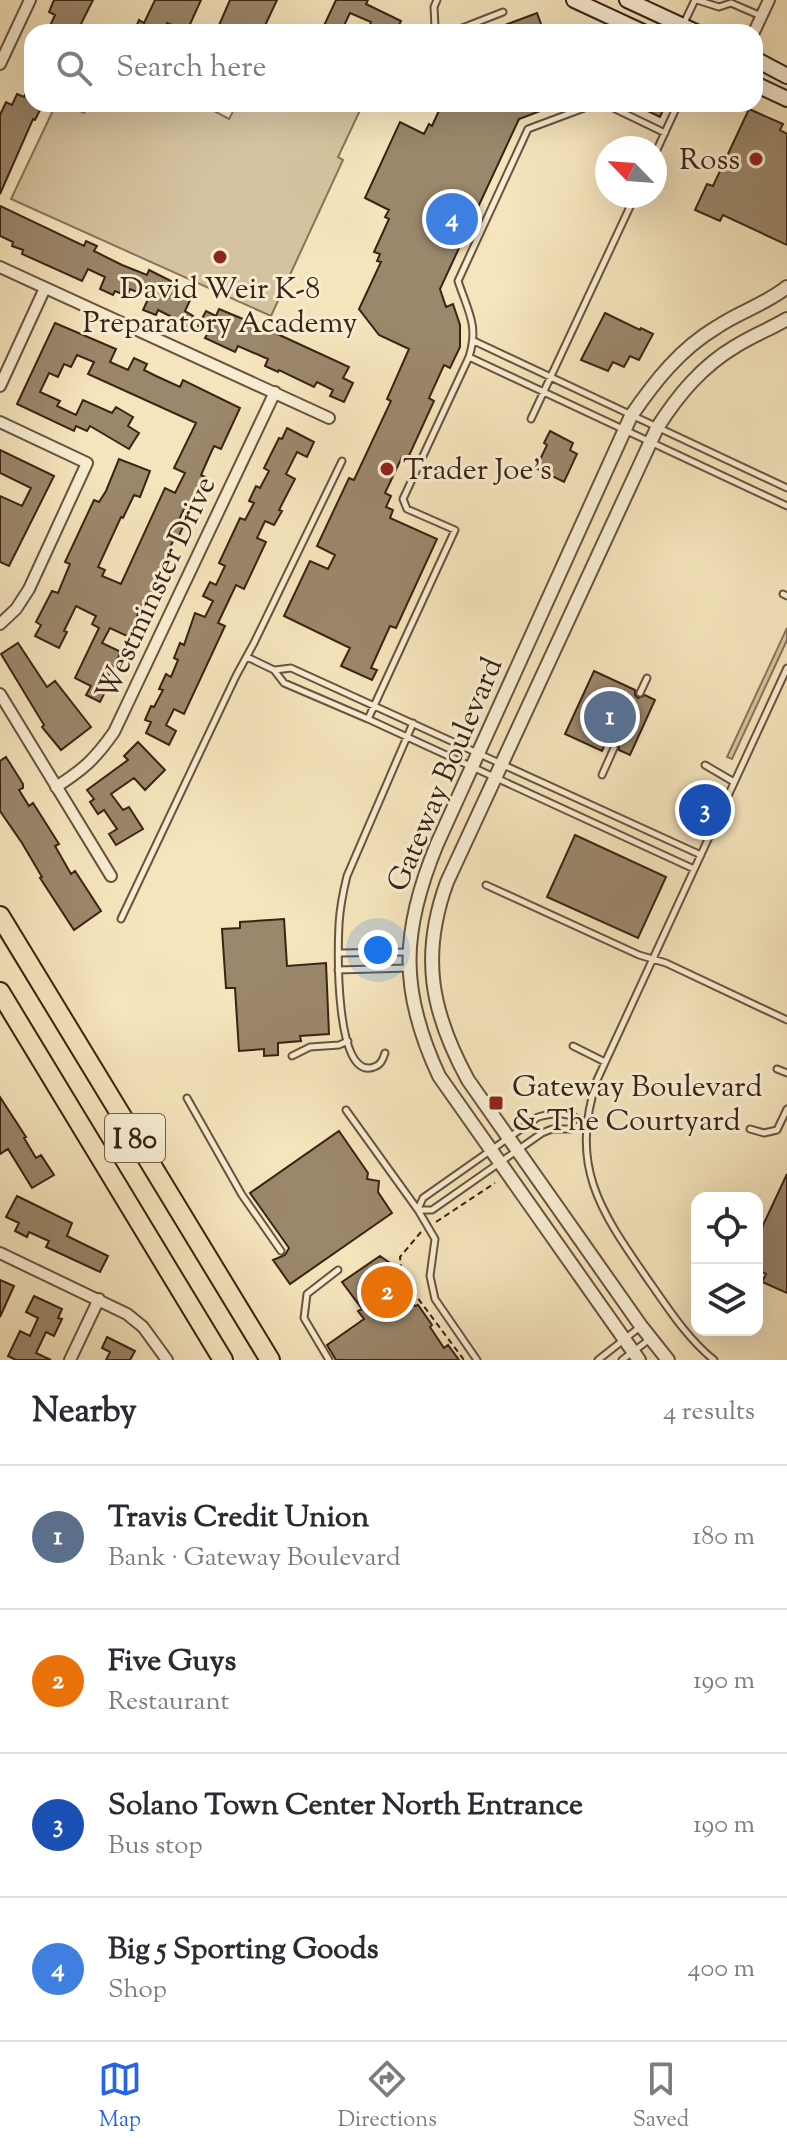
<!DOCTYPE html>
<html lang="en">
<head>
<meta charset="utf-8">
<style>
	body { margin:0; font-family:"Sorts Mill Goudy",serif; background:#f2f2f3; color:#2b2b33 }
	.controls { position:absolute; right:24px; bottom:24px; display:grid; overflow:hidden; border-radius:16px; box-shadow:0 8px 32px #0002 }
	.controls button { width:72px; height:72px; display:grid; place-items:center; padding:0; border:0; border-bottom:2px solid #e1e1e2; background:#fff; color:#2b2b33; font:40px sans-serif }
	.compass { position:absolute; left:595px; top:136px; width:72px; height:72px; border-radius:50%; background:#fff; box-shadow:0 8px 32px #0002; rotate:295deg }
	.you { position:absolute; left:378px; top:950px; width:28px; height:28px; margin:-20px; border:6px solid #fff; border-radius:50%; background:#1a73e8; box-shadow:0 0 0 12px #1a73e833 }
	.badge { display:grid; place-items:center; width:52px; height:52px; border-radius:50%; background:#2563eb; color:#fff; font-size:26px; font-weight:700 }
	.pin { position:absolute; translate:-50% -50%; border:4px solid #fff; box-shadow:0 2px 8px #0006 }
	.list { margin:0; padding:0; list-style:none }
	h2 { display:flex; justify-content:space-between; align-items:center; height:104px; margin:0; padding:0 32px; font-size:34px }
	h2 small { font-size:26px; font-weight:400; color:#7c7c81 }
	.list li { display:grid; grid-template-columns:52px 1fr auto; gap:24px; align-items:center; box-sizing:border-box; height:144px; padding:0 32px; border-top:2px solid #e1e1e2 }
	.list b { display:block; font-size:30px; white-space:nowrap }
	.list p { margin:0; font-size:26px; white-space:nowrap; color:#7c7c81 }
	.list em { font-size:26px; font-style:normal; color:#7c7c81 }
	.icon { flex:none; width:44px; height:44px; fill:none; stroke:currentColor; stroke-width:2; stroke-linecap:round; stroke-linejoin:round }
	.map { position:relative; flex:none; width:787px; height:1360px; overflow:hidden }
	.search { position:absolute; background:#fff; box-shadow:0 8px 32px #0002; left:24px; right:24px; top:24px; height:88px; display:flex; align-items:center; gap:20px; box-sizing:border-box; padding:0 28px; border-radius:24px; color:#7c7c81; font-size:30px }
	.sheet { height:680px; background:#fff }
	nav { display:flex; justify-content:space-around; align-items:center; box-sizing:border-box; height:112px; border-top:2px solid #e1e1e2; background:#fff; font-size:22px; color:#7c7c81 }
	nav a { display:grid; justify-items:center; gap:4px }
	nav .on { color:#2563eb }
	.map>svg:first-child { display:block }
</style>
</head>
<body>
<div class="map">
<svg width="787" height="1360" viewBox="0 0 787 1360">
	<rect width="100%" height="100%" fill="#f5e4bc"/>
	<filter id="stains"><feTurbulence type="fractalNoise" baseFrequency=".0025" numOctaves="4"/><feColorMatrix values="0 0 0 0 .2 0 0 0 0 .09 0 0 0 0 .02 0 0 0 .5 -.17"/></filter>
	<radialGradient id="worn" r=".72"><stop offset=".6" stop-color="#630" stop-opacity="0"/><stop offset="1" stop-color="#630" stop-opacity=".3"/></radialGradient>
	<!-- green -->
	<path fill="#d5c39f" stroke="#887359" stroke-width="2" d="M56,104H65L84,113L89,104H201L229,119L237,104H363L338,157L343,160L271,316L11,199Z
		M787,628V640L732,759L727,757Z"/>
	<!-- building -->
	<path fill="#9b876b" stroke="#3a2313" stroke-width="2" d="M54,0H93L77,32H62L50,26L55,15L49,12Z
		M155,0H201L187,31L167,23L164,32H134L139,20L144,23Z
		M230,0H277L262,32H216Z
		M336,0H368L366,4L401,21L396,32H367L371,22L350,13L341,32H321Z
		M537,13L544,32H489V31Z
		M32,81V104H43L35,120L33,119L0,194V115L6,102L12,105L17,94L24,97Z
		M442,104L556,105L519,119L440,289L446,307L453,304L460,325V347L450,368L444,365L429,398L434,401L407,460L402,457L385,493L391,496L386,507L393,510L390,518L437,539L396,628L390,626L371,668L377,670L372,680L341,666L350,648L284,616L310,561L328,569L335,555L317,546L349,478L354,480L391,401L387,399L409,349L379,335L359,309L381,262L377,261L380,254L374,252L389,219L385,217L389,210L365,198L400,122L424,134L429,124L432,126Z
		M633,104H666L660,117Z
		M749,109L783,124L780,130L787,134V245L723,215L720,221L695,210L707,184L713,186Z
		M0,206L84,246L86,241L97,246L94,251L122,265L147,275L149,270L171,281L169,286L192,296L185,311L193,316L187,330L174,324L176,319L158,310L156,315L143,310L149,297L130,289L127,296L115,291L113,295L100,289L105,277L88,269L82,281L22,254L23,250L12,246L13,242L0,236Z
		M219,309L260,326L349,367L343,378L353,383L344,402L330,396L333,390L317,382L314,387L279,370L278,372L265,366L268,359L238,346L235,352L205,338L209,331L198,326L206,311L216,316Z
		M605,313L640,330L641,328L653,334L639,360L630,356L624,367L613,362L608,371L581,360Z
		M55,323L116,349L110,362L128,370L134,358L147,364L144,370L156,376L180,387L183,380L240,408L221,449L214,446L209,457L201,475L207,478L191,510L185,507L177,524L183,527L177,540L174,539L166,556L169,557L152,587L154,588L149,600L145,598L137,616L139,617L129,637L110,628L102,643L121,652L103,686L107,688L100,702L86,695L91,686L75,678L99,628L92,624L96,616L76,606L64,631L67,632L59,648L35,636L41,625L36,622L52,591L58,593L70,564L65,562L94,500L99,502L106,491L119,459L150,471L140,497L134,495L123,518L121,517L98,567L105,570L102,576L121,584L165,488L175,493L185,473L174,468L196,423L88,374L94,362L77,355L71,367L64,364L58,377L49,373L40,392L60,401L57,406L76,415L83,400L112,413L116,407L133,417L128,426L139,433L129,449L90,426L87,431L76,426L74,431L17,404Z
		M287,428L314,442L307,457L297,452L286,474L295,479L279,510L282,511L274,525L265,521L257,538L266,542L244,589L236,585L218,623L225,626L184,714L174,709L166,725L176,731L169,745L146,733L151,722L145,720L151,706L154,707L163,690L159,689L166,674L171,677L178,660L174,658L180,643L184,645L195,613L205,617L213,601L203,596L210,582L216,585L225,566L219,563L240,518L245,520L254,503L249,501L256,486L260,488L269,471L264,468L279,438L282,439Z
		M550,431L573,443L570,450L577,454L564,482L536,468L547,445L544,443Z
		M0,450L54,476L9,566L0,562V496L22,506L31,488L0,473Z
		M18,643L47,687L55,681L91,727L61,750L42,727L44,725L1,654Z
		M594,671L635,690V695L638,698L645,695L655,700L630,755L619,750V745L615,743L609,746L605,744L602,751L565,734Z
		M138,742L165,770L145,790L134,778L111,794L123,810L129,807L143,829L116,845L109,834L117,829L104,810L98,814L90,802L94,799L87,790L128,760L124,756Z
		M6,757L23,784V788L19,790L29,806L33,803L59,844L55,846L71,874L75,871L101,911L74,930L40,878L42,877L22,843L0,811V761Z
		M575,835L666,877L638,938L547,897Z
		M284,919L287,966L326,963L329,1034L300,1036L301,1041L278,1043V1055L264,1056V1049L239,1051L235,988H226L222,929L240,928V922Z
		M0,1097L26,1137L24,1138L36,1158L41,1155L54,1175L32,1188L8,1149L0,1154Z
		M339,1131L368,1173L367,1179L379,1181L378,1192L392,1213L290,1284L273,1260L285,1255L289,1248L250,1193Z
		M787,1174V1293L762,1282L766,1274L757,1269V1238Z
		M17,1196L72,1223L67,1236L108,1256L100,1272L46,1247L49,1241L29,1232L27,1237L15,1231L19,1223L6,1217Z
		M380,1256L390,1263V1272L408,1299L415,1306L418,1305L432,1325L430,1327L444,1348L448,1345L459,1360H336L327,1345L364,1319L358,1311L362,1309L342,1282Z
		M0,1280L14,1286L0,1317Z
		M34,1296L62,1309L58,1318L62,1319L54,1336L46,1332L36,1353L51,1360H16L8,1356L20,1331L30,1336L38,1318L26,1312Z
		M107,1337L135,1351L130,1360H106L110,1352L102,1348Z"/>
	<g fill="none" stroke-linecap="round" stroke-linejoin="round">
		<!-- service casing -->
		<g stroke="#69533d" stroke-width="9">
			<path id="service" d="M437,0L434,7L435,27L447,32
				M697,0L719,7L731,3L761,16
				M683,25L695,0
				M452,32L503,12
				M605,104L665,133
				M655,154L678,104
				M474,341L787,488
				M469,357L787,506
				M531,419L635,196
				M783,594L787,596
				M247,657L274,670L284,683L368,719L694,869
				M275,670L291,668L701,855
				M640,693L647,678
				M368,719L455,530L407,509L403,499L469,357C479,326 468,311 458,281L528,129L595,104
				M705,765L734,782
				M602,775L614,748
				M486,885L639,955L666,963L787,1020
				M121,919L236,676L254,643L342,461
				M339,953L409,952
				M338,970L409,968
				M573,1046L605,1062
				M385,1053C383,1059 381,1065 374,1067C334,1082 338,945 339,924C340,908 343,892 347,876L413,723
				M292,1056L310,1047L339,1045L348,1041
				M777,1069L787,1073
				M187,1098L242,1195L281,1251
				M346,1110L418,1210L435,1239L430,1276L435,1299L477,1360
				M750,1129L764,1133L777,1130L787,1109
				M418,1209L423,1198L538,1117C558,1112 568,1112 586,1123
				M419,1210H432L542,1133L552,1129H570L586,1123
				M329,1360L304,1318L307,1294L338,1270
				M598,1360L640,1327
				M622,1360L650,1339
				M714,1360C688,1339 670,1311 651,1284C602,1213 568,1169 597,1080L787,668"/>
		</g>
		<!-- minor casing -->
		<g stroke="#69533d" stroke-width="14">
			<path id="minor" d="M754,32L769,0
				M0,64L30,0
				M0,267L329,418
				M0,386L45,288
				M0,422L87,463L29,589L16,609L0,624
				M0,694L111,876
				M56,787C84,769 95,759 114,732L275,392
				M0,1253L127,1314L143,1327L167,1360
				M70,1360L99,1299"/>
		</g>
		<!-- tertiary casing -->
		<g stroke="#69533d" stroke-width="16">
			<path id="tertiary" d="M639,1360L439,1076C399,990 401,931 437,844L631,416C655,381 680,349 717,327C739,312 766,304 787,287
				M668,1360L641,1326L468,1080C431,1012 420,956 447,882L657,428C678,395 702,366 736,346C752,336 770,329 787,319"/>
		</g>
		<!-- secondary casing -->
		<g stroke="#3a2313" stroke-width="18">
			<path id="secondary" d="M574,0L643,32
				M627,0L696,32
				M755,59L787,76
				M755,84L787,99"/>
		</g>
		<!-- motorway casing -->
		<g stroke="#3a2313" stroke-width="22">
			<path id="motorway" d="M0,916L270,1360
				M0,992L223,1360"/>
		</g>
		<!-- path -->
		<path stroke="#3a2313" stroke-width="2" stroke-dasharray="6 4" stroke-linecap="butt" d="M436,1222L495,1183
			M421,1232L400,1257L402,1277L464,1360"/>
		<!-- service -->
		<use href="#service" stroke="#f8edd3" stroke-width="5"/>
		<!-- minor -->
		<use href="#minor" stroke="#f8edd3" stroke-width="10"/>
		<!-- tertiary -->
		<use href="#tertiary" stroke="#f8edd3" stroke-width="12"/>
		<!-- secondary -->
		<use href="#secondary" stroke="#f8edd3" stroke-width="14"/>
		<!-- motorway -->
		<use href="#motorway" stroke="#f5e4bc" stroke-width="18"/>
	</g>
	<!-- markers -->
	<g fill="#8f2418" stroke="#f8edd3" stroke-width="3">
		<circle cx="756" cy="159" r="8"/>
		<circle cx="220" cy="257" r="8"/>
		<circle cx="387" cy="469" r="8"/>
		<rect x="488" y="1095" width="16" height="16" rx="4"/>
	</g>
	<g text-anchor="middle" stroke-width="6" stroke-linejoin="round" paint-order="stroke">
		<!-- shield labels -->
		<rect fill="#f8edd3" stroke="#73604d" stroke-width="2" x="105" y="1114" width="60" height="48" rx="6"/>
		<g font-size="28" font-weight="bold" fill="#3a2313">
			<text x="135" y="1148">I 80</text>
		</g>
		<!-- poi labels -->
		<g font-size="30" fill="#3a2313" stroke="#f8edd3" text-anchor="start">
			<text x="740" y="169" text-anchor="end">Ross</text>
			<text x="220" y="298" text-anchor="middle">David Weir K-8<tspan x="220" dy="34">Preparatory Academy</tspan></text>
			<text x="403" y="479">Trader Joe's</text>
			<text x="512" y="1096">Gateway Boulevard<tspan x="512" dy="34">&amp; The Courtyard</tspan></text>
		</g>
		<!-- street labels -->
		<g font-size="30" fill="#3a2313" stroke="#f8edd3">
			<text transform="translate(155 588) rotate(-65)" y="10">Westminster Drive</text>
			<text transform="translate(444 774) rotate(-67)" y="10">Gateway Boulevard</text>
		</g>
	</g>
	<rect width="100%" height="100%" filter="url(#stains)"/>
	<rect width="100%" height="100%" fill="url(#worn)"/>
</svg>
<div class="controls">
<button><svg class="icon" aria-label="locate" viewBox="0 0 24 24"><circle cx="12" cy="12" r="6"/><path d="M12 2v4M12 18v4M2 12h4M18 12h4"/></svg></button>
<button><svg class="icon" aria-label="layers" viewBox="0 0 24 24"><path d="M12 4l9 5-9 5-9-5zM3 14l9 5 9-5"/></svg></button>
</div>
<svg class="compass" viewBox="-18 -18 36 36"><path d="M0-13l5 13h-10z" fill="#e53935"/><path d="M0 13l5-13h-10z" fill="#7c7c81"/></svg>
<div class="you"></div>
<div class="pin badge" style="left:610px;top:717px;background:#5c6f8a">1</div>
<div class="pin badge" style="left:387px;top:1292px;background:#e8710a">2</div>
<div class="pin badge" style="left:705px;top:810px;background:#1a4fb4">3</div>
<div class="pin badge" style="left:452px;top:219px;background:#3f7fe0">4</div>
<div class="search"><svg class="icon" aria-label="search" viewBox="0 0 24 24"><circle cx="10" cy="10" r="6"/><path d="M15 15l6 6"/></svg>Search here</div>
</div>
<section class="sheet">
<h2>Nearby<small>4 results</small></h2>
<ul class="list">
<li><span class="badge" style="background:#5c6f8a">1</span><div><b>Travis Credit Union</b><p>Bank · Gateway Boulevard</p></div><em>180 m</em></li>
<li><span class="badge" style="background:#e8710a">2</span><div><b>Five Guys</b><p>Restaurant</p></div><em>190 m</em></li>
<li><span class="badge" style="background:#1a4fb4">3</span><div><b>Solano Town Center North Entrance</b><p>Bus stop</p></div><em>190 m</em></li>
<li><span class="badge" style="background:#3f7fe0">4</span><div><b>Big 5 Sporting Goods</b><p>Shop</p></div><em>400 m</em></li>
</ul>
</section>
<nav>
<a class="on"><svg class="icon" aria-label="map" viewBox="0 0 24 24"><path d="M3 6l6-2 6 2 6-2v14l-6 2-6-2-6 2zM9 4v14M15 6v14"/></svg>Map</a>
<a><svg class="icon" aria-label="directions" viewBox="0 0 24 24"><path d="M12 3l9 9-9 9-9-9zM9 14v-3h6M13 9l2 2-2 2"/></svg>Directions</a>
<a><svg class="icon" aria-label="saved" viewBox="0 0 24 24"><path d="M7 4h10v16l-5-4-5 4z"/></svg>Saved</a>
</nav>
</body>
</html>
